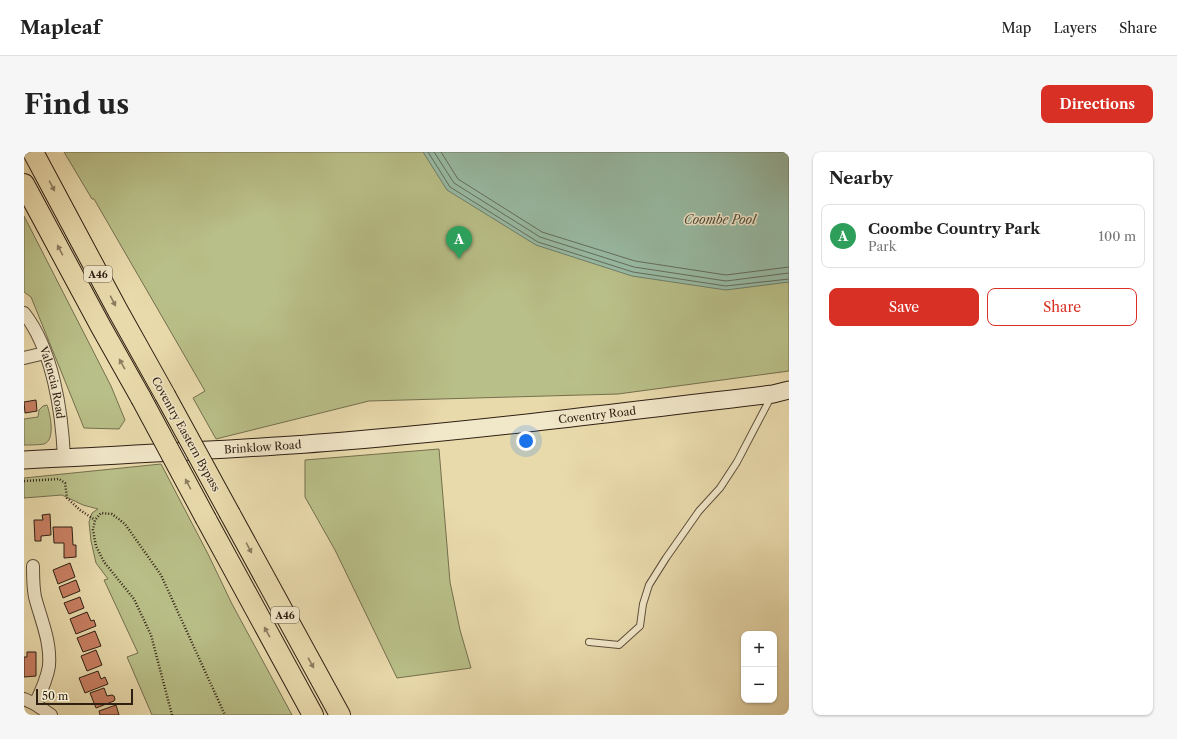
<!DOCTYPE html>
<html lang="en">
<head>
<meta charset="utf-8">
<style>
	body { margin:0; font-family:"Libre Caslon Text",serif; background:#f6f6f6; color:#222 }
	.controls { position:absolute; right:12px; bottom:12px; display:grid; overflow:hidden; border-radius:8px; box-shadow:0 1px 3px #0004 }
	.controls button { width:36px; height:36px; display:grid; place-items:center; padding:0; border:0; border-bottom:1px solid #e0e0e0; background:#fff; color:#222; font:20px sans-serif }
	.scale { position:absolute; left:12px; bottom:10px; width:97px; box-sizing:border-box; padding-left:4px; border:2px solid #2e1f13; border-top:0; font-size:11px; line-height:14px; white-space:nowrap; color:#2e1f13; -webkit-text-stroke:3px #f1e7c9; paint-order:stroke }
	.you { position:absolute; left:502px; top:289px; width:14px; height:14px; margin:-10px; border:3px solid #fff; border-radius:50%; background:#1a73e8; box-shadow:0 0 0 6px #1a73e833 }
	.badge { display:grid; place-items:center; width:26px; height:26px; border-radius:50%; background:#d93025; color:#fff; font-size:13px; font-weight:700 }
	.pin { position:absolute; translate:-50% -33px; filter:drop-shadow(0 1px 2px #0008) }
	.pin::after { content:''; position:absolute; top:21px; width:14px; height:12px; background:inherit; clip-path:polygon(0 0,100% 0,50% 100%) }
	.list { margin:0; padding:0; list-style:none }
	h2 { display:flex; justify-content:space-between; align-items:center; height:52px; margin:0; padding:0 16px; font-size:17px }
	h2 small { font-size:13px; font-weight:400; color:#767676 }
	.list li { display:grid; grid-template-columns:26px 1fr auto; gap:12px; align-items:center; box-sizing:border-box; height:64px; margin:0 8px 8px; padding:0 8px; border:1px solid #e0e0e0; border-radius:8px }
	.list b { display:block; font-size:15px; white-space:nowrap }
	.list p { margin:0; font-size:13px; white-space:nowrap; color:#767676 }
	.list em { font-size:13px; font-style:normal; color:#767676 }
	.actions { display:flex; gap:8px; padding:12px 16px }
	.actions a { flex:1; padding:9px 0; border:1px solid #d93025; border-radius:8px; text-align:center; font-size:14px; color:#d93025 }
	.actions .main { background:#d93025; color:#fff }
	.map { position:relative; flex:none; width:765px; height:563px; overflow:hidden; border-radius:8px }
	header { display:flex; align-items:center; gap:24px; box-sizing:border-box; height:56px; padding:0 20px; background:#fff; border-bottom:1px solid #e0e0e0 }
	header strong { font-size:19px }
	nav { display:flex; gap:22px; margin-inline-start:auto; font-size:14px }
	.intro { display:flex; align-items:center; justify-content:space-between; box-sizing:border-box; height:96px; padding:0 24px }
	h1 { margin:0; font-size:28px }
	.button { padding:10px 18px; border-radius:8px; background:#d93025; color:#fff; font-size:14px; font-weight:700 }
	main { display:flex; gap:24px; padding:0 24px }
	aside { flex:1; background:#fff; border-radius:8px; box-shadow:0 1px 3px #0004 }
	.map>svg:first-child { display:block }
</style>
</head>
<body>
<header>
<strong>Mapleaf</strong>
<nav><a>Map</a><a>Layers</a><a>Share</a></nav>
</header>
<div class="intro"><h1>Find us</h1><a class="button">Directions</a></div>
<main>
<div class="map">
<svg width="765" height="563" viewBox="0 0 765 563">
	<rect width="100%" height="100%" fill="#e9daac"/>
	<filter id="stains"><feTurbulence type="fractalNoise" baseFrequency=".005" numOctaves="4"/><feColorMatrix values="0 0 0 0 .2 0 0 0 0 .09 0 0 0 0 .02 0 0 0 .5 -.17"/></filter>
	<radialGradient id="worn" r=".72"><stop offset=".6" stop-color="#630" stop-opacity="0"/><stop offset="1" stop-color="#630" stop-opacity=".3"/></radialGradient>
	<!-- green -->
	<path fill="#b9bf88" stroke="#746f4e" d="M40,0H765V219L594,242L345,249L192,287L169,246L181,239L70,47H68Z
		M0,64L87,234L101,268L95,277L60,276L7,145L0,140Z
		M23,253C26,261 32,288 20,292C14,293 6,293 0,293V267L14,265L15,258L19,254Z
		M415,297L426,430L436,478L447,516L373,526L311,398L281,345V308Z
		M137,312L184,402L208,452L268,563H128L103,505L114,501L80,428L84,427L72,411L67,389L65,370L68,361L74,357L59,353L38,343L0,346V326Z"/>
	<!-- water -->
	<path fill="#98bba5" stroke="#6e7d6b" d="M399,0H765V130L702,138L608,124L512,93L423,38Z"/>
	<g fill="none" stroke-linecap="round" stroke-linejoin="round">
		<!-- shore -->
		<path stroke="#636d5c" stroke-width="1" d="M404,0L426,35L514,90L609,120L702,134L765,127
			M410,0L430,31L516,85L610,115L702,129L765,121
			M417,0L434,27L518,80L611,109L702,123L765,115"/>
	</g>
	<!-- building -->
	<path fill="#c87f62" stroke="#2e1f13" d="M12,248L13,259L1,261L0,250Z
		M26,362L27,383L17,384V389H11L10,368H19L18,363Z
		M29,375H48L49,393H52V405L40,406V391H30Z
		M46,411L51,425L34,432L29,418Z
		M52,428L56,439L39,446L35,435Z
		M56,445L60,456L45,462L40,451Z
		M63,460L67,469L70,468L72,474L52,482L46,467Z
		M71,479L77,494L59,500L53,486Z
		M72,498L78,513L63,519L57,504Z
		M3,500H12V524L0,525V505H3Z
		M74,519L77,527L81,525L84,532L61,541L55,526Z
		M80,536L83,544L88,543L90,544L91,547L90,549L72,556L66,541Z
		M92,553L95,563H76L75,559Z"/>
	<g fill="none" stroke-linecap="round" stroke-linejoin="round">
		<!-- service casing -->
		<g stroke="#5d4e39" stroke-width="8">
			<path id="service" d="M565,490L595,493L616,474L619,452L625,433L642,406L675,359L696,336L713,310L747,245"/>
		</g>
		<!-- minor casing -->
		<g stroke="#5d4e39" stroke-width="14">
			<g id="minor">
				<path id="s1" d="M0,161C29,198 38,260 40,306"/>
				<path d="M0,206L21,201"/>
				<path d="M9,414C9,424 9,435 11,445C17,468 27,489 25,514C23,527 17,540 11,552"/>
				<path d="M0,547L11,552L27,563"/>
			</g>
		</g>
		<!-- secondary casing -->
		<g stroke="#2e1f13" stroke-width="19">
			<g id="secondary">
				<path id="s2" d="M0,308C107,302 214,298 321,289C464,277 607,259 749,242L765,238"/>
			</g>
		</g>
		<!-- trunk casing -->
		<g stroke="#2e1f13" stroke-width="22">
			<path id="trunk" d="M9,0L94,159L141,243
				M0,32L77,175L117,246
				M206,362L316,563
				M182,367L289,563"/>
		</g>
		<!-- path -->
		<path stroke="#2e1f13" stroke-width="2.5" stroke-dasharray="1 2" stroke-linecap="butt" d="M0,329L35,327L41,331L43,346L56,358L71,368
			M148,563L127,483L110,447L80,410L72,394L69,378L71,368L77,361L88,362L101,372L137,423L201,563"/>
		<!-- service -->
		<use href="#service" stroke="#f1e7c9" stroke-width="6"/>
		<!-- minor -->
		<use href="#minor" stroke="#f1e7c9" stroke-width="12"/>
		<!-- secondary -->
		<use href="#secondary" stroke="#f1e7c9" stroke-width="17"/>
		<!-- trunk -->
		<use href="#trunk" stroke="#e9daac" stroke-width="20"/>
		<!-- trunk-bridge casing -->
		<g stroke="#2e1f13" stroke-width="22" stroke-linecap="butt">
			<path id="trunk-bridge" d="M141,243L206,362
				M117,246L182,367"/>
		</g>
		<!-- trunk-bridge -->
		<use href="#trunk-bridge" stroke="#e9daac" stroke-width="20"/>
	</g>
	<!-- one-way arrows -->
	<defs><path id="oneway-solid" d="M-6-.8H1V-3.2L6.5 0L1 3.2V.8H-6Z"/></defs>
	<g fill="#8c7c60">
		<use href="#oneway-solid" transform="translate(28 34) rotate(62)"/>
		<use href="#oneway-solid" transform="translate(36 98) rotate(-118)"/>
		<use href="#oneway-solid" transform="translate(89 149) rotate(62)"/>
		<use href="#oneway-solid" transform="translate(98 212) rotate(-119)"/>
		<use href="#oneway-solid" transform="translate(164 332) rotate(-118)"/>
		<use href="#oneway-solid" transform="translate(225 396) rotate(62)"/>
		<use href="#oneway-solid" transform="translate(243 480) rotate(-119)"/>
		<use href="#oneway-solid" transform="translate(287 511) rotate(61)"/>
	</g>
	<g text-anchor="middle" stroke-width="3" stroke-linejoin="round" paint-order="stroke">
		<!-- shield labels -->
		<g fill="#f1e7c9" stroke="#685b4a" stroke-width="1">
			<rect x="60" y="114" width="28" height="16" rx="3"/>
			<rect x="247" y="455" width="28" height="16" rx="3"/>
		</g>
		<g font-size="10" font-weight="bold" fill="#2e1f13">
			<text x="74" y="126">A46</text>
			<text x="261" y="467">A46</text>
		</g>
		<!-- street labels -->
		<g font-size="11" fill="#2e1f13" stroke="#f1e7c9">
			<text dy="4" stroke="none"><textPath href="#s1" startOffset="76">Valencia Road</textPath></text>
			<text dy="4" stroke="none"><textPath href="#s2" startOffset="575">Coventry Road</textPath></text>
			<text transform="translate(162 282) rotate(61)" y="4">Coventry Eastern Bypass</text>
			<text dy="4" stroke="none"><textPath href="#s2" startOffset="239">Brinklow Road</textPath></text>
		</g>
		<!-- water labels -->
		<g font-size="12" font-style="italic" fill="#4e4e3f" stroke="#f1e7c9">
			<text x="696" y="72">Coombe Pool</text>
		</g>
	</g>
	<rect width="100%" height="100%" filter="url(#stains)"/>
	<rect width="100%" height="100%" fill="url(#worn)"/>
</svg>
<div class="controls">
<button>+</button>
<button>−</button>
</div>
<div class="scale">50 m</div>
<div class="you"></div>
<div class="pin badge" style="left:435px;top:107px;background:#2e9e5b">A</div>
</div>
<aside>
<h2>Nearby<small></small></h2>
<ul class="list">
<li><span class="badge" style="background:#2e9e5b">A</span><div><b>Coombe Country Park</b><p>Park</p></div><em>100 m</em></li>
</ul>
<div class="actions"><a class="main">Save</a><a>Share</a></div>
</aside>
</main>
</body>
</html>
